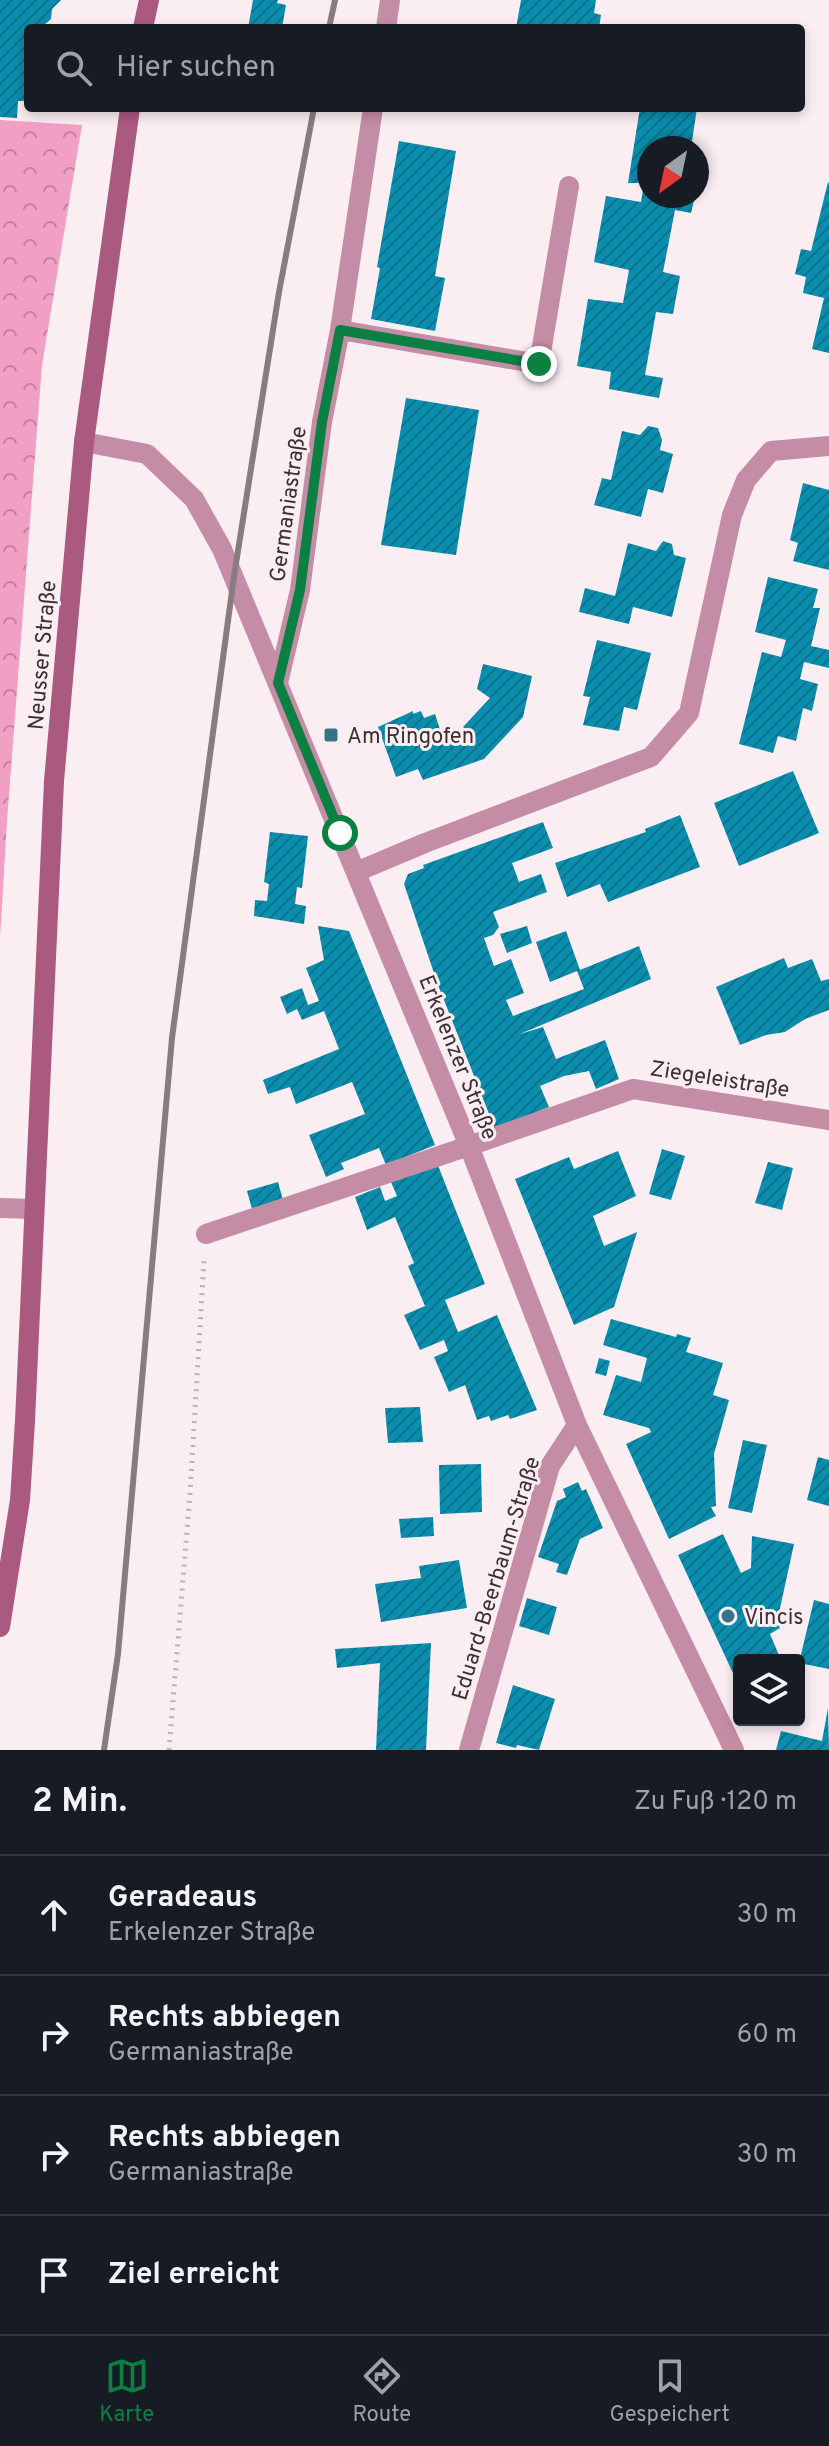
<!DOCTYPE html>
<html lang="de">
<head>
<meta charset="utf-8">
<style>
	body { margin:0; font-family:Overpass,sans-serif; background:#242831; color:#f1f3f6 }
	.controls { position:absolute; right:24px; bottom:24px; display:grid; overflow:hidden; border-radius:8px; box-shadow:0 4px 12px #0003 }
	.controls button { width:72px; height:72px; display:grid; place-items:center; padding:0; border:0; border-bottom:2px solid #363941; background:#171b24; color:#f1f3f6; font:40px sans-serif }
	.compass { position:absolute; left:637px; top:136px; width:72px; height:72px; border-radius:50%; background:#171b24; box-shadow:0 4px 12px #0003; rotate:213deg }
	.stop { position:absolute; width:24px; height:24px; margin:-18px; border:6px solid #0b8043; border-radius:50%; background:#fff }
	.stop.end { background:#0b8043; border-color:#fff; box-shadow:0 2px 8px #0008 }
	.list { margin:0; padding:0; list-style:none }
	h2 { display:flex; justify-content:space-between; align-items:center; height:104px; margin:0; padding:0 32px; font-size:34px }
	h2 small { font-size:26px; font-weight:400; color:#9ea1a6 }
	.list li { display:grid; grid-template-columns:52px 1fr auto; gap:24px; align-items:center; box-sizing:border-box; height:120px; padding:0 32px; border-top:2px solid #363941 }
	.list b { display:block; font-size:30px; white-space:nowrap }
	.list p { margin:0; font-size:26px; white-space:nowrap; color:#9ea1a6 }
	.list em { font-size:26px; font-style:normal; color:#9ea1a6 }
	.icon { flex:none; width:44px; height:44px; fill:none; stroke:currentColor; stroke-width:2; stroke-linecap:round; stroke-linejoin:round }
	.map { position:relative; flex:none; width:829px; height:1750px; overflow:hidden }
	.search { position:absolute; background:#171b24; box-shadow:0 4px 12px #0003; left:24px; right:24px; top:24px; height:88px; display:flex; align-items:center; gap:20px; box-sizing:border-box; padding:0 28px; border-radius:8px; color:#9ea1a6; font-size:30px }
	.sheet { height:584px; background:#171b24 }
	nav { display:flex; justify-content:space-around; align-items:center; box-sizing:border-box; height:112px; border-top:2px solid #363941; background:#171b24; font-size:22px; color:#9ea1a6 }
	nav a { display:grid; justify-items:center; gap:4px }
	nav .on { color:#0b8043 }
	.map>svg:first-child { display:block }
</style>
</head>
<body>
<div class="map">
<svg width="829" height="1750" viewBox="0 0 829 1750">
	<defs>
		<pattern id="forest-crowns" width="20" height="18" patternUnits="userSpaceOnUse" patternTransform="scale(2)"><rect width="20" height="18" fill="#f29fc4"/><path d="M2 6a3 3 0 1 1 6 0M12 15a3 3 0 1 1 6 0" fill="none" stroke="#c582a0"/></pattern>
		<pattern id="building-hatch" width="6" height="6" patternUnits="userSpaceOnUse" patternTransform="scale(2)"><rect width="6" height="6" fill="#0b8eae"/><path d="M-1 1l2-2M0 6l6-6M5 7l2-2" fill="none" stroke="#0c748e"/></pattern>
	</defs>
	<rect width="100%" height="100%" fill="#fbeef3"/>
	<!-- forest -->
	<path fill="url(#forest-crowns)" d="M0,120L82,125L42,365L7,821L0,938Z"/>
	<!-- building -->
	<path fill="url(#building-hatch)" d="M0,0H61L52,9L51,19L43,26L45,28H28L26,101H18L17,118L0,117Z
		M253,0H278L277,3L286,5L282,28H248Z
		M521,0H596L594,13L601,15L599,28H516Z
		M640,108H697L691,148H649V196H695L691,213L675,210L663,272L680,276L673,314L656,312L645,375L663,378L659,398L609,389L611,372L577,366L588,299L623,303L629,270L594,262L606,196L641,202L644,183H628Z
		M399,141L456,151L435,276L445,278L435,331L371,319L380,268L377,267Z
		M828,182L829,183V353L812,349L824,298L803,293L806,277L795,274L801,249L811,251Z
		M406,398L479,410L456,555L381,545Z
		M648,426L658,428L662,440L660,450L673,454L663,493L648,489L641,517L594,505L602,478L611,480L622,431L640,435Z
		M803,483L829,490V570L793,561L798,543L790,540Z
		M663,541L672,544L674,555L686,558L672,617L633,607L629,624L579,612L585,588L615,596L628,543L656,551Z
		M768,577L818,589L813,608H820L811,646L829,650V668L804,662L800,679L818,684L812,711L803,708L796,741L778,736L773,753L739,744L762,652L781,657L786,640L755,632Z
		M597,640L651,653L637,710L624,707L619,731L583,725L590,697L583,696Z
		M483,664L532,676L523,717L484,759L423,780L418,769L396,777L378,727L413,711V714L421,711L424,718L435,714L445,745L469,732L463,727L490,698L477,689Z
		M793,771L819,833L739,866L714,803Z
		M680,815L700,867L608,902L600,884L567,897L555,863L646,832L645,829Z
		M543,822L553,848L512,863L519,882L541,874L547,892L493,912L499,927L493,935L484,938L494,966L511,959L524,993L506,1000L513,1016L584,989L577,971L550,982L536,942L566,931L580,970L639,946L651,979L520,1034L543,1027L556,1059L605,1040L619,1079L596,1089L589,1071L564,1076L540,1086L549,1107L495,1129L438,985L404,884L408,874L424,868L423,865Z
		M270,832L308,836L302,888L297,887L295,904L306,906L304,924L254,916L255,900L267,901L269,884L264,882Z
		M318,926L349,931L435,1145L386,1165L379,1148L341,1163L344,1169L326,1177L309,1135L365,1114L352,1082L296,1104L290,1087L268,1094L263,1080L339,1049L324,1011L302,1020L297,1009L287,1014L280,997L302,988L308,1005L319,1001L306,968L324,960Z
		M527,926L532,943L507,953L500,934Z
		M784,958L788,968L812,959L821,981L829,979V1010L805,1019L785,1032L766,1035L740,1045L716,987Z
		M662,1149L685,1156L671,1200L649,1194Z
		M618,1151L636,1196L593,1216L604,1246L637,1232L614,1307L574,1325L515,1179L569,1157L574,1169Z
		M768,1162L793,1168L782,1210L755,1203Z
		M437,1163L485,1284L445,1300L458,1332L497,1315L537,1410L510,1419L508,1415L491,1421L489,1416L477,1420L465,1385L449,1392L434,1357L448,1351L444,1340L420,1350L404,1315L425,1306L408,1266L414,1263L395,1217L367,1230L355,1197L380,1187L385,1201L397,1196L391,1182Z
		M278,1182L283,1200L252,1209L247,1191Z
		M611,1319L676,1337L677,1334L691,1338L686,1352L723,1363L713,1395L729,1400L714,1454L716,1506L711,1507L716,1516L669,1539L626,1444L651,1432L649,1428L603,1415L616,1375L641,1382L647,1358L603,1345Z
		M599,1358L610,1361L606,1376L595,1373Z
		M420,1407L423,1442L388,1443L385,1408Z
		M743,1440L767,1445L752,1513L728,1508Z
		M818,1457L829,1460V1506L807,1500Z
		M481,1464L482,1512L440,1514L439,1465Z
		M578,1482L582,1491L586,1489L603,1528L580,1539L567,1575L556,1572L559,1564L538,1557L557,1501L566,1497L563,1489Z
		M433,1517L434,1536L401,1538L399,1519Z
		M723,1534L741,1573L751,1568L752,1536L794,1544L777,1622L780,1628L770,1634L781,1660H739V1686L678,1555Z
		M459,1560L467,1608L381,1622L375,1584L421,1578L419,1566Z
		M527,1598L557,1607L549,1635L519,1626Z
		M814,1600L829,1604V1669L799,1663Z
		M431,1643L426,1750H376L380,1663L337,1668L335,1649Z
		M513,1685L555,1699L539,1750L517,1745L516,1748L496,1743Z
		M828,1708L829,1750H776L781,1731L822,1741Z"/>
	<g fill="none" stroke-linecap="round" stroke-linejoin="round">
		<!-- path -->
		<path stroke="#bfb2b7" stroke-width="5" stroke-dasharray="2 6" stroke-linecap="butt" d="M169,1750L190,1494L204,1260"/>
		<!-- lane -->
		<path stroke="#c58ca5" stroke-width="20" d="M206,1234L469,1146"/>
		<!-- street -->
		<path stroke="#c58ca5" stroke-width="20" d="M386,28L390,0
			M340,330L539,364L569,186
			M84,442L147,454L194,499L222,549L469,1146L577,1425L734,1750
			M278,683L300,590L322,422L340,330L373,108
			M356,872L425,843L651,757L689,713L732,515L746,480L771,451L829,446
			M469,1146L633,1089L829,1120
			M0,1208L34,1209
			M469,1750L550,1466L577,1425"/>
		<!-- secondary -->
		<path stroke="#aa597f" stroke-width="20" d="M143,28L149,0
			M0,1627L20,1500L25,1421L54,781L84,442L130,108"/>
		<!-- rail -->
		<path stroke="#897c81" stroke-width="6" d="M329,28L335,0
			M104,1750L118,1654L172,1038L234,576L279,292L314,108"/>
	</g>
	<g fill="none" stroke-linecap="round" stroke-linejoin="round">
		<!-- route -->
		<path stroke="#0b8043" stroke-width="10" d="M340,833L278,683L300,590L322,422L340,330L539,364"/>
	</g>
	<!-- markers -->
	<g fill="#357488" stroke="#fbeef3" stroke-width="3">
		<rect x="323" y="727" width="16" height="16" rx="4"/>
		<circle cx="728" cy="1616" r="8"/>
	</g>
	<g text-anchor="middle" stroke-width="6" stroke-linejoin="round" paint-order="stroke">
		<!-- street labels -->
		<g font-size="22" fill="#3d3035" stroke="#fbeef3">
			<text transform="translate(287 504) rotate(-82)" y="8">Germaniastraße</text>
			<text transform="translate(41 655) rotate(-85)" y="8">Neusser Straße</text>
			<text transform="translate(459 1057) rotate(68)" y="8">Erkelenzer Straße</text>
			<text transform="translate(720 1078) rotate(9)" y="8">Ziegeleistraße</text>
			<text transform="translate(495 1578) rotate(-73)" y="8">Eduard-Beerbaum-Straße</text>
		</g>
		<!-- poi labels -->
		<g font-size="22" fill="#3d3035" stroke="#fbeef3" text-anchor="start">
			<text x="347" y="743">Am Ringofen</text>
			<text x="744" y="1624">Vincis</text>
		</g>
	</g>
</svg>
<div class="controls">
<button><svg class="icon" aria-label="layers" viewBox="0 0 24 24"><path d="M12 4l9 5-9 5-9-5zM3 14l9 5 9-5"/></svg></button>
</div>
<svg class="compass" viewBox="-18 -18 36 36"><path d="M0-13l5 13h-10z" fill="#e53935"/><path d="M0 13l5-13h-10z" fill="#9ea1a6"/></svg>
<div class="stop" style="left:340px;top:833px"></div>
<div class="stop end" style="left:539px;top:364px"></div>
<div class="search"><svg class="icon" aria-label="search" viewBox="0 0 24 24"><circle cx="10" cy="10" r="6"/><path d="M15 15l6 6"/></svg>Hier suchen</div>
</div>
<section class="sheet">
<h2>2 Min.<small>Zu Fuß · 120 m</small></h2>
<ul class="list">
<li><svg class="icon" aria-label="ahead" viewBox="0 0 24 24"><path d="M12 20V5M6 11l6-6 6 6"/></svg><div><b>Geradeaus</b><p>Erkelenzer Straße</p></div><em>30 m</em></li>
<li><svg class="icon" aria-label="right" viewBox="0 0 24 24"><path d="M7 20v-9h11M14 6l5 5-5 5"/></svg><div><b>Rechts abbiegen</b><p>Germaniastraße</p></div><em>60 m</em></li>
<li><svg class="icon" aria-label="right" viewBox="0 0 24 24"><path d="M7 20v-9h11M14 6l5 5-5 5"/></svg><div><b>Rechts abbiegen</b><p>Germaniastraße</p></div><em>30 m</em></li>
<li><svg class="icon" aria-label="arrive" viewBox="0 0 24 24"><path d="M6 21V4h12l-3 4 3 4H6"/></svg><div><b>Ziel erreicht</b></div></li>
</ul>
</section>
<nav>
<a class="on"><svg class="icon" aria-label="map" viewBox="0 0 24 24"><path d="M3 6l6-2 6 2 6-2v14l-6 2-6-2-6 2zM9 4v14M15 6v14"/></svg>Karte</a>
<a><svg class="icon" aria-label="directions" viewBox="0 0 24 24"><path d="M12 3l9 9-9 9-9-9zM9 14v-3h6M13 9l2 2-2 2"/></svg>Route</a>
<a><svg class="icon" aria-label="saved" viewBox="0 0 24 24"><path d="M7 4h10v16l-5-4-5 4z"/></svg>Gespeichert</a>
</nav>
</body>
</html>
